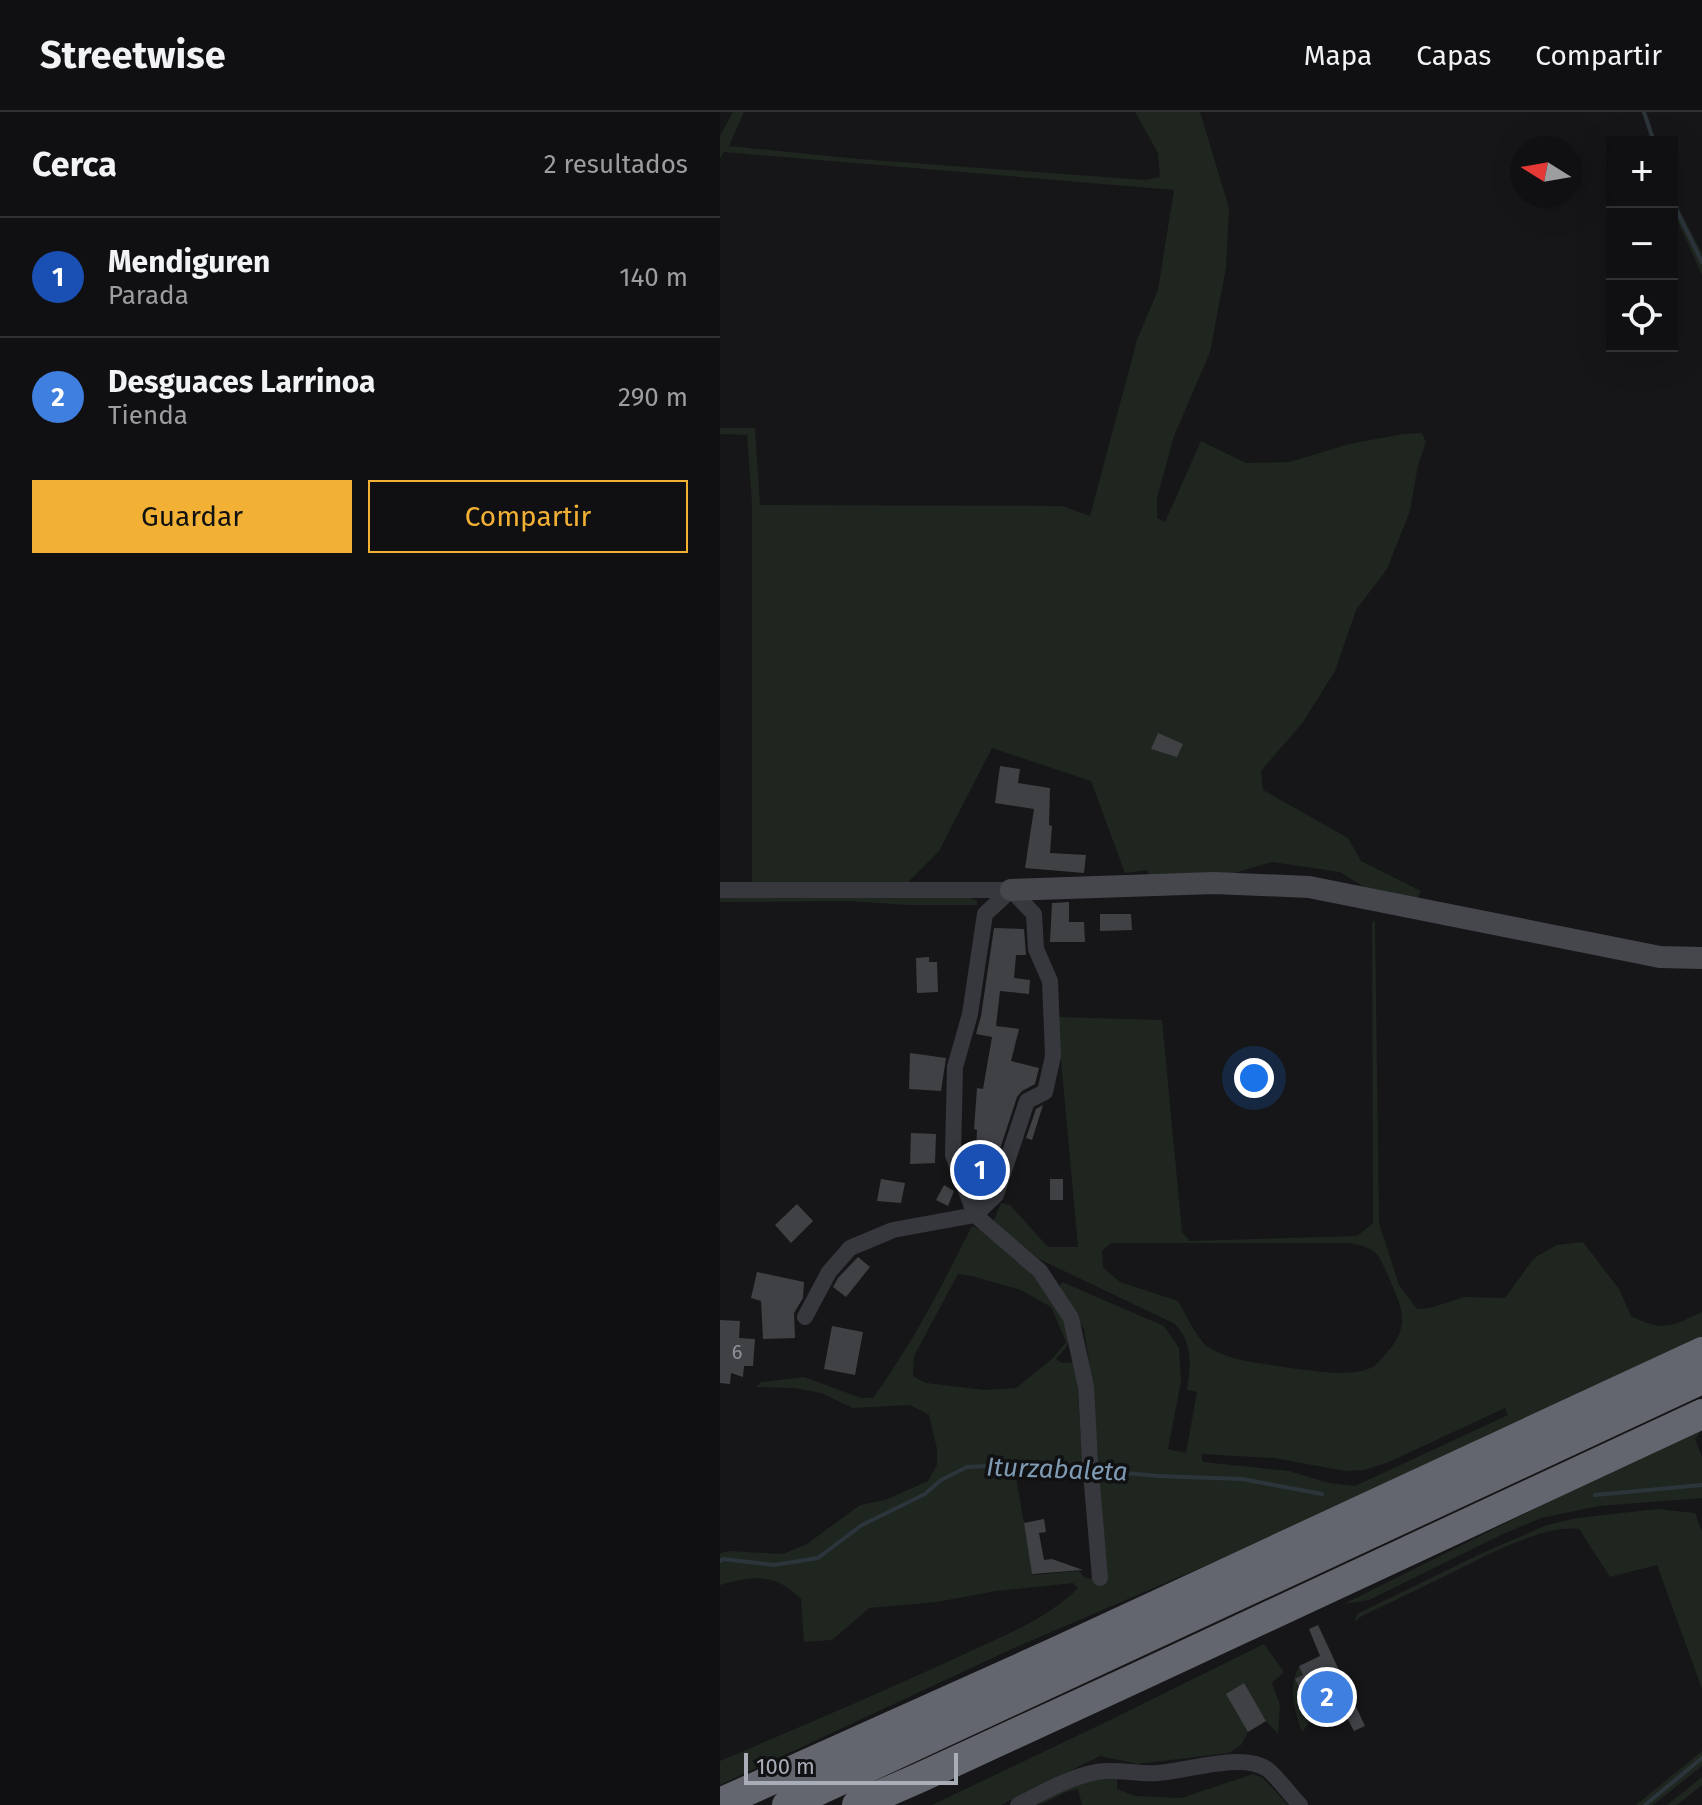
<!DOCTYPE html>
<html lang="es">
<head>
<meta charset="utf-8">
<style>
	body { margin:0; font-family:"Fira Sans",sans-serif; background:#1e1e20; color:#f1f3f6 }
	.controls { position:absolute; right:24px; top:24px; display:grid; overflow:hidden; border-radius:0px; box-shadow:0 8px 32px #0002 }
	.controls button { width:72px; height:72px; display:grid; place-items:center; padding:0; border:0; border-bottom:2px solid #303032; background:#101012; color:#f1f3f6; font:40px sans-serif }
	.compass { position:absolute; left:790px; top:24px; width:72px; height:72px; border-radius:50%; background:#101012; box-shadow:0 8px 32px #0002; rotate:281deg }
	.scale { position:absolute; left:24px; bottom:20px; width:214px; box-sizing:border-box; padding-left:8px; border:4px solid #a8adb8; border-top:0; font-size:22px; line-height:28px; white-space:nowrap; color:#a8adb8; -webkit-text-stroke:6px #111113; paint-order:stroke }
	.you { position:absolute; left:534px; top:966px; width:28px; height:28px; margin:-20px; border:6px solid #fff; border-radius:50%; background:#1a73e8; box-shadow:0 0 0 12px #1a73e833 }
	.badge { display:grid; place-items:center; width:52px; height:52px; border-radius:50%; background:#f2b134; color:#fff; font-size:26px; font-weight:700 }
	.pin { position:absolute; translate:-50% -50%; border:4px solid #fff; box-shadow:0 2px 8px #0006 }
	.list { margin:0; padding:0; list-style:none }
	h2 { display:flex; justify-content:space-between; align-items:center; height:104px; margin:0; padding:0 32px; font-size:34px }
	h2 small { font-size:26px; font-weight:400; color:#9c9d9f }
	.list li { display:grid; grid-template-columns:52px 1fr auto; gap:24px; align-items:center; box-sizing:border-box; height:120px; padding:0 32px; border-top:2px solid #303032 }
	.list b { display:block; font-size:30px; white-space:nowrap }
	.list p { margin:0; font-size:26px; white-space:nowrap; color:#9c9d9f }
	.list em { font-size:26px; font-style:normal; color:#9c9d9f }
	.actions { display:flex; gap:16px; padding:24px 32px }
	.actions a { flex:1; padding:18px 0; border:2px solid #f2b134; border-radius:0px; text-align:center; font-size:28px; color:#f2b134 }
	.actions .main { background:#f2b134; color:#111 }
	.icon { flex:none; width:44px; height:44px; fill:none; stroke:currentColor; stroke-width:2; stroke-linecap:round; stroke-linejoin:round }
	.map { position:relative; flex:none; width:982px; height:1693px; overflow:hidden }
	header { display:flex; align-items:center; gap:48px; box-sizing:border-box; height:112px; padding:0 40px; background:#101012; border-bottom:2px solid #303032 }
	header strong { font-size:38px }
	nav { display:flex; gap:44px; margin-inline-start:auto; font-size:28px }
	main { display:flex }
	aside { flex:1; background:#101012 }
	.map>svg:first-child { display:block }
</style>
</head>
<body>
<header>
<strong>Streetwise</strong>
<nav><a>Mapa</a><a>Capas</a><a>Compartir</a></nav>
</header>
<main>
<aside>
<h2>Cerca<small>2 resultados</small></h2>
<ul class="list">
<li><span class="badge" style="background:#1a4fb4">1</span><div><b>Mendiguren</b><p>Parada</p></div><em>140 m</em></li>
<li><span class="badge" style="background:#3f7fe0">2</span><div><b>Desguaces Larrinoa</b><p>Tienda</p></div><em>290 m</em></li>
</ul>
<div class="actions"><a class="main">Guardar</a><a>Compartir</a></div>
</aside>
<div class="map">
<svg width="982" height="1693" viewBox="0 0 982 1693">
	<rect width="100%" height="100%" fill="#161618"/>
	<!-- green -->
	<path fill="#1e261f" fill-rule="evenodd" d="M13,0H24L9,34L139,47L425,68L440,65L438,41L415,0H480L509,96L506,156L490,240L454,324L437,386V406L445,410L481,329L526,351L570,350L629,332L683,322L702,321L706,330L698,353L690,399L667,457L636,498L615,559L583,610L541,659L543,678L628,726L641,749L701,779L695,791L654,781L620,760L552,750L497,766L429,768L428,758L405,761L371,669L272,636L219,739L184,774L32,771V392L27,323L0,322V316H35L40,393L342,394L370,404L417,228L438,178L454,78L4,40L0,47V24Z
		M952,75L960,99L982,141V163L953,99Z
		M0,784L249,785L257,789V793H186L130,789L0,790Z
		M655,808L659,1111L679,1173L697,1197L710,1196L744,1185L785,1186L814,1146L837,1133L863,1130L899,1177L911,1204C945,1220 949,1215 982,1200V1225L573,1416L294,1536L0,1673V1649C79,1615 158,1582 236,1546C278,1526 325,1509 358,1476L353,1471L276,1479L217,1490L149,1496L112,1528L84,1530L81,1487C55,1460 33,1464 0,1473V1441L9,1439L63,1442L87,1432L140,1393L165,1388L208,1369L217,1353V1337L209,1303L190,1293L133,1296L101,1281L74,1276L36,1275L41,1270L84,1265L141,1286H153C192,1232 222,1174 252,1114C288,1129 321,1169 340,1203C344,1210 351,1218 350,1226C349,1233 341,1241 336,1247L342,1251L356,1250L363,1359L296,1365L313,1463L359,1459L365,1466L385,1468L378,1344L369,1250L364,1217L338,1178L342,1170L444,1214L459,1236L461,1269L448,1337L466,1341L477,1280L467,1278C471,1254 473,1231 455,1212L319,1147L273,1110L281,1091L290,1093L328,1135H358L337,905L442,908L462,1120L470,1129L637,1124L653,1111L652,811ZM391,1131H629C659,1136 658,1142 670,1168C681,1194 690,1211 671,1236C666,1241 660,1250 654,1254C635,1267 587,1258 564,1255C538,1251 511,1249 488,1235C478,1228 465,1201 458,1189L400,1170L383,1155L382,1139ZM238,1162L252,1164L301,1178L331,1195L346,1230L332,1247L296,1276L265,1278L206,1271L193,1264L194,1244ZM785,1296L788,1303L635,1374L609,1371L569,1359L483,1350L481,1342L554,1346L625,1359L644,1358L669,1350Z
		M982,1318L975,1327L982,1345V1386L879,1394L821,1406L783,1422L649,1488L624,1492L864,1372Z
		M937,1397L975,1401L982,1419V1577L937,1453L890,1465L859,1417C823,1412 764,1445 731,1461C702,1475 672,1490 642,1504L634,1510L637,1502L758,1443L827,1413L857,1406Z
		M544,1532L564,1560L552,1571L560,1593L558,1622L546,1609L524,1572L528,1620L521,1633L509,1641L417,1652L380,1644L281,1693H212L388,1609Z
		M579,1554L583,1563L575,1567L593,1606L582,1620C574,1598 568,1575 579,1554Z
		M982,1639V1654L933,1693H916Z
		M533,1662L543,1666L568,1693H362L358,1677C341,1679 329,1693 312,1693C343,1678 361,1666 397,1667V1677L415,1684L461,1686Z
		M982,1665V1673L957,1693H947Z"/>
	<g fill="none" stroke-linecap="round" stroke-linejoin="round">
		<!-- stream -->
		<path stroke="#2c353c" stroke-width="4" d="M924,0L934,30
			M952,85L956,97L982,150
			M374,1358L438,1364L522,1367L602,1382
			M875,1383L982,1373
			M0,1449L3,1447L54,1453L98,1446L142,1413L205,1382L221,1368L247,1355L312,1352L365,1357
			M925,1693L982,1646"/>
	</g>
	<!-- building -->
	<path fill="#404145" d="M438,621L463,632L457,645L431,637Z
		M280,654L300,657L298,671L330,676L329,713L332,714L330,741L366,743L364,761L305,756L314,697L275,691Z
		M349,790V810H364L365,830H330L332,791Z
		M380,802H411L412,818L380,819Z
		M274,816L304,817L306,843H296L294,866L310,868L309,882L280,879L276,914L299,917L291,949L319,956L315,972L302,979L297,985L279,1040L256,1038L257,1018L254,1017L257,976L263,977L272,925L256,922L261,904Z
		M209,845V850H217L218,880L197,881L196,846Z
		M190,941L226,946L221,979L189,977Z
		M323,993L312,1028L306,1026L316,997Z
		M191,1021L216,1022L215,1051L190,1052Z
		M161,1067L185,1071L181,1091L157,1089Z
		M330,1067H343V1088H330Z
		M224,1073L234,1079L228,1094L216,1088Z
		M77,1092L93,1109L71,1131L55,1113Z
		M138,1145L150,1155L126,1185L113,1175L118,1166Z
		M37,1160L84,1170L83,1186L74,1201L75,1226L43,1227L41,1189L31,1186Z
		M0,1208L20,1209L19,1226L35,1227L33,1254H24L23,1265L11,1261L10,1272L0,1271Z
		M112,1214L143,1220L135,1263L104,1257Z
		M324,1407L326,1420L319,1421L324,1448L332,1447L363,1458L312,1462L304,1411Z
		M598,1513L645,1614L634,1619L626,1604L606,1613L601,1602L593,1606L575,1567L583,1563L579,1554L600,1544L589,1517Z
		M524,1571L546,1609L528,1620L506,1582Z"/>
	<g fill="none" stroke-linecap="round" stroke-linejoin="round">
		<!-- street -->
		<path stroke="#37383d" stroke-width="16" d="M0,778H291L314,802L316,837L330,869L333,944L325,980L307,989L276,1083L255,1103L173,1118L130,1136L109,1160L85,1205
			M291,778L265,802L250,902L235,955L233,1043L255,1103L320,1159L351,1206L366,1275L370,1349L380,1466
			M298,1693C324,1680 349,1665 377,1660C397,1656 418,1663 438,1661C467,1659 522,1640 547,1657C556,1663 571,1684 580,1693"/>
		<!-- secondary -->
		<path stroke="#45474d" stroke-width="22" d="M291,778L494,771L589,775L940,845L982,846"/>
		<!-- highway -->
		<path stroke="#63666e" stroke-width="30" d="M0,1691L336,1540L982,1240
			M67,1693L982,1267
			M137,1693L199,1666L418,1565L982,1302"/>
	</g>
	<g text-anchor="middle" stroke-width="7" stroke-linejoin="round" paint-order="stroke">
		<!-- number labels -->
		<g font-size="20" fill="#8e929b">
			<text x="17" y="1247">6</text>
		</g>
		<!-- water labels -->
		<g font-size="26" font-style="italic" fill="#7f9bb3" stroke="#111113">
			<text transform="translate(337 1357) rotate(2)" y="9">Iturzabaleta</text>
		</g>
	</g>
</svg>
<div class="controls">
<button>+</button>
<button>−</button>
<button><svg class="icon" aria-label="locate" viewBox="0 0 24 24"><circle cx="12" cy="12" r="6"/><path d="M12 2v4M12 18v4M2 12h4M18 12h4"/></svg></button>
</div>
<svg class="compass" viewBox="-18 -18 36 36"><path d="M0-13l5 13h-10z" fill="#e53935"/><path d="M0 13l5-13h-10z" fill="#9c9d9f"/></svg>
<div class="scale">100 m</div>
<div class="you"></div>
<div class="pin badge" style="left:260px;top:1058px;background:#1a4fb4">1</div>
<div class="pin badge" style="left:607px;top:1585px;background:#3f7fe0">2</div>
</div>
</main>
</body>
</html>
